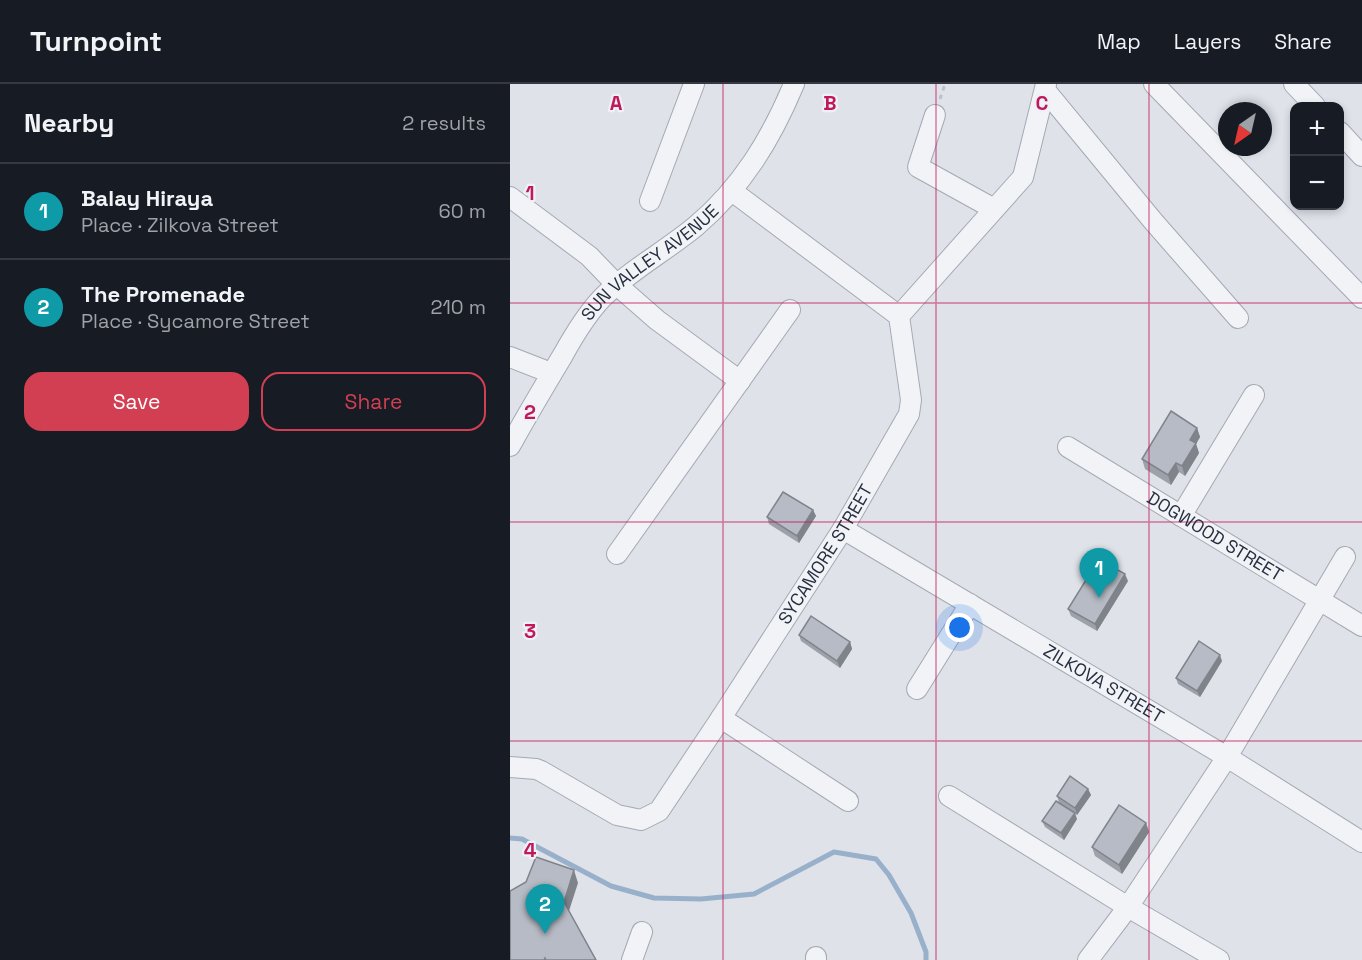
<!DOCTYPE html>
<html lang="en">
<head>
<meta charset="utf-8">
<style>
	body { margin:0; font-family:"Space Grotesk",sans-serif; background:#20242c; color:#f1f3f6 }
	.controls { position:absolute; right:18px; top:18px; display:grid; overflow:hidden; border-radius:12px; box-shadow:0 3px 9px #0003 }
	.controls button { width:54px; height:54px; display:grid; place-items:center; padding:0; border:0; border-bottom:2px solid #363941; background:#171b24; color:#f1f3f6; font:30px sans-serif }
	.compass { position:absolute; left:708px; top:18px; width:54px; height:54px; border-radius:50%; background:#171b24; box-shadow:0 3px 9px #0003; rotate:214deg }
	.you { position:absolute; left:450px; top:544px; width:21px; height:21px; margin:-15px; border:4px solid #fff; border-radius:50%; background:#1a73e8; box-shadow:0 0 0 9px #1a73e833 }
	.badge { display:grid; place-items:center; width:39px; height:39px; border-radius:50%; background:#d23f53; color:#fff; font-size:20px; font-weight:700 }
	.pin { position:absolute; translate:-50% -50px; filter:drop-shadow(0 2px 3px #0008) }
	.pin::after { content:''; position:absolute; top:32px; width:21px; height:18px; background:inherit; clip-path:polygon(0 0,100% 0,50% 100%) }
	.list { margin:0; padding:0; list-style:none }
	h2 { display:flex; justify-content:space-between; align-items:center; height:78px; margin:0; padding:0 24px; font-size:26px }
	h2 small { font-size:20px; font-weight:400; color:#9ea1a6 }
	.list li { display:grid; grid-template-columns:39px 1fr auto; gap:18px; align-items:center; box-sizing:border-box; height:96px; padding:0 24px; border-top:2px solid #363941 }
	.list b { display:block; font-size:22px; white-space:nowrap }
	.list p { margin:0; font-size:20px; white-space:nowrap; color:#9ea1a6 }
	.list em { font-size:20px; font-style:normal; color:#9ea1a6 }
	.actions { display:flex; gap:12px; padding:18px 24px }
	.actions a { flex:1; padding:14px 0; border:2px solid #d23f53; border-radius:18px; text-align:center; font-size:21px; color:#d23f53 }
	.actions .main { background:#d23f53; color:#fff }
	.map { position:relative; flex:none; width:852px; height:876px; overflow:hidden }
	header { display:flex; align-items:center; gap:36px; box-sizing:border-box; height:84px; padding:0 30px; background:#171b24; border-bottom:2px solid #363941 }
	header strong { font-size:28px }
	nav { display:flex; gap:33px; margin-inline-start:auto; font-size:21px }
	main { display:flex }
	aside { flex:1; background:#171b24 }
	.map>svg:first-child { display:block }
</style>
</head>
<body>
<header>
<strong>Turnpoint</strong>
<nav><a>Map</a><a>Layers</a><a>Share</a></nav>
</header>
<main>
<aside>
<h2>Nearby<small>2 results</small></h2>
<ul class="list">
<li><span class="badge" style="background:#0f9aa8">1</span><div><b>Balay Hiraya</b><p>Place · Zilkova Street</p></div><em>60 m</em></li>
<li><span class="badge" style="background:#0f9aa8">2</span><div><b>The Promenade</b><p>Place · Sycamore Street</p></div><em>210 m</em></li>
</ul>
<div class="actions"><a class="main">Save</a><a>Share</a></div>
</aside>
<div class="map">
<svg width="852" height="876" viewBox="0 0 852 876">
	<rect width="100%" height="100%" fill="#dfe2e9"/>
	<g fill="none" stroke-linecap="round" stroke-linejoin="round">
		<!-- stream -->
		<path stroke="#98b0ca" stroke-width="5" d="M0,754L12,755L101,802L144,814L191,815L244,810L324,768L366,775L379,791L401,829L416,868V876"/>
		<!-- minor casing -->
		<g stroke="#a4a9b3" stroke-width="22">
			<g id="minor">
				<path d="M644,0L852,214"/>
				<path d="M784,0L805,22"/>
				<path d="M535,6L643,137L728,234"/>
				<path d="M425,31L408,83L484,125"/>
				<path d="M830,48L852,72"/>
				<path d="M0,113L79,172L107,201L147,236L230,297"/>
				<path d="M140,117L184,0"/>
				<path d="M389,232L513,93L536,0"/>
				<path d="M0,273L41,289"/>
				<path id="s1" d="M0,362C17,331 35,301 53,271C64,251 76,231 92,214C120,186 156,167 186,142C232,103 261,55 284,0"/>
				<path id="s2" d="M558,363L852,542"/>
				<path d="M671,432L744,311"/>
				<path id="s3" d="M333,445L717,673L852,758"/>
				<path d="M107,470L280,226"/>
				<path d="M407,605L460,520"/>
				<path d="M211,634L338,717"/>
				<path id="s4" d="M0,683L26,685L31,687L107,731L131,736L149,727L211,634L333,445L399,330L401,316L389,232L222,107"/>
				<path d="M439,712L618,823L709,876"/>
				<path d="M122,876L132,848"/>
				<path d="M306,876V873"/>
				<path d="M578,876L618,823L717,673L835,473"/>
			</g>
		</g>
		<!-- path -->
		<path stroke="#bcc0c7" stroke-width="3" stroke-dasharray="4.5 4.5" stroke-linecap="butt" d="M430,15L435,0"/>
		<!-- minor -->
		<use href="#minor" stroke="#f1f3f7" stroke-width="20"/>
	</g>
	<!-- wall -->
	<path fill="#9da1a9" d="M687,344L690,353L686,360L689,369L675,392L669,388L661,401L635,385L632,375Z
		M303,426L306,432L289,459L259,440L257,433Z
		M618,497L587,547L561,532L558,525Z
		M289,551L340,558L342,565L330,584L291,557Z
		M712,577L690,613L668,600L666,594Z
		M578,705L581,711L567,731L549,719L547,712Z
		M567,735L554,756L535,743L532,737Z
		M636,739L639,748L612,790L585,772L582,763Z"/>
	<!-- shaded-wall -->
	<path fill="#7f838a" d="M687,344L690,353L686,360L689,369L675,392L672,382L680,356Z
		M666,379L669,388L661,401L658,391Z
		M303,426L306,432L289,459L287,452Z
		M615,490L618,497L587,547L585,540Z
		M340,558L342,565L330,584L327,577Z
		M710,571L712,577L690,613L687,607Z
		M578,705L581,711L567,731L565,724Z
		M565,729L567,735L554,756L551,749Z
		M636,739L639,748L612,790L609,781Z
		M64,786L68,799L58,830L54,818Z"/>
	<!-- building -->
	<path fill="#b6bbc5" stroke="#7f838a" stroke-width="1.5" d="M661,327L687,344L680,356L686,359L672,382L666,379L658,391L632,375Z
		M273,408L303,426L287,452L257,433Z
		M589,475L615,490L585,540L558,525Z
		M301,532L340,558L327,577L289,551Z
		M689,557L710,571L687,607L666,594Z
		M560,692L578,705L565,724L547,712Z
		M546,717L565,729L551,749L532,737Z
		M609,721L636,739L609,781L582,763Z
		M26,773L64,786L54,818L86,876H36L35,874L34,876H0V807L16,798Z"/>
	<!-- grid -->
	<path fill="none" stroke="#c2185b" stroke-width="1.5" stroke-opacity="0.55" d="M213,0V876M426,0V876M639,0V876M0,219H852M0,438H852M0,657H852"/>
	<g text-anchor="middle" stroke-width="4.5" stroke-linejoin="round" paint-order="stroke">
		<!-- street labels -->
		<g font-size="18" fill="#273040" stroke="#eef1f6">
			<text dy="6" stroke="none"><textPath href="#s1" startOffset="234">SUN VALLEY AVENUE</textPath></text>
			<text dy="6" stroke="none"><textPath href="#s2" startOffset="172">DOGWOOD STREET</textPath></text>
			<text dy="6" stroke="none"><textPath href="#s4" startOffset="470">SYCAMORE STREET</textPath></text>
			<text dy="6" stroke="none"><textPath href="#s3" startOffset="303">ZILKOVA STREET</textPath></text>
		</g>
	</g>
	<g font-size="20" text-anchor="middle" font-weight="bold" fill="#c2185b" stroke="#eef1f6" stroke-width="4.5" stroke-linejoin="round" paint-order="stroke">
		<text x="106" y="26">A</text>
		<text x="320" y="26">B</text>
		<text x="532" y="26">C</text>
		<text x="20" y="116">1</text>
		<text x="20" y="335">2</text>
		<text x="20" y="554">3</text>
		<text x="20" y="773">4</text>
	</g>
</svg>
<div class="controls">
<button>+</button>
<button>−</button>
</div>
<svg class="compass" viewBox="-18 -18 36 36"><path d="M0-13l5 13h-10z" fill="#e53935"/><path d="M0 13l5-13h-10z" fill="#9ea1a6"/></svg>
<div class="you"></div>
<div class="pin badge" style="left:589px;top:514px;background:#0f9aa8">1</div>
<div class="pin badge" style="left:35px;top:850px;background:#0f9aa8">2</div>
</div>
</main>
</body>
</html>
